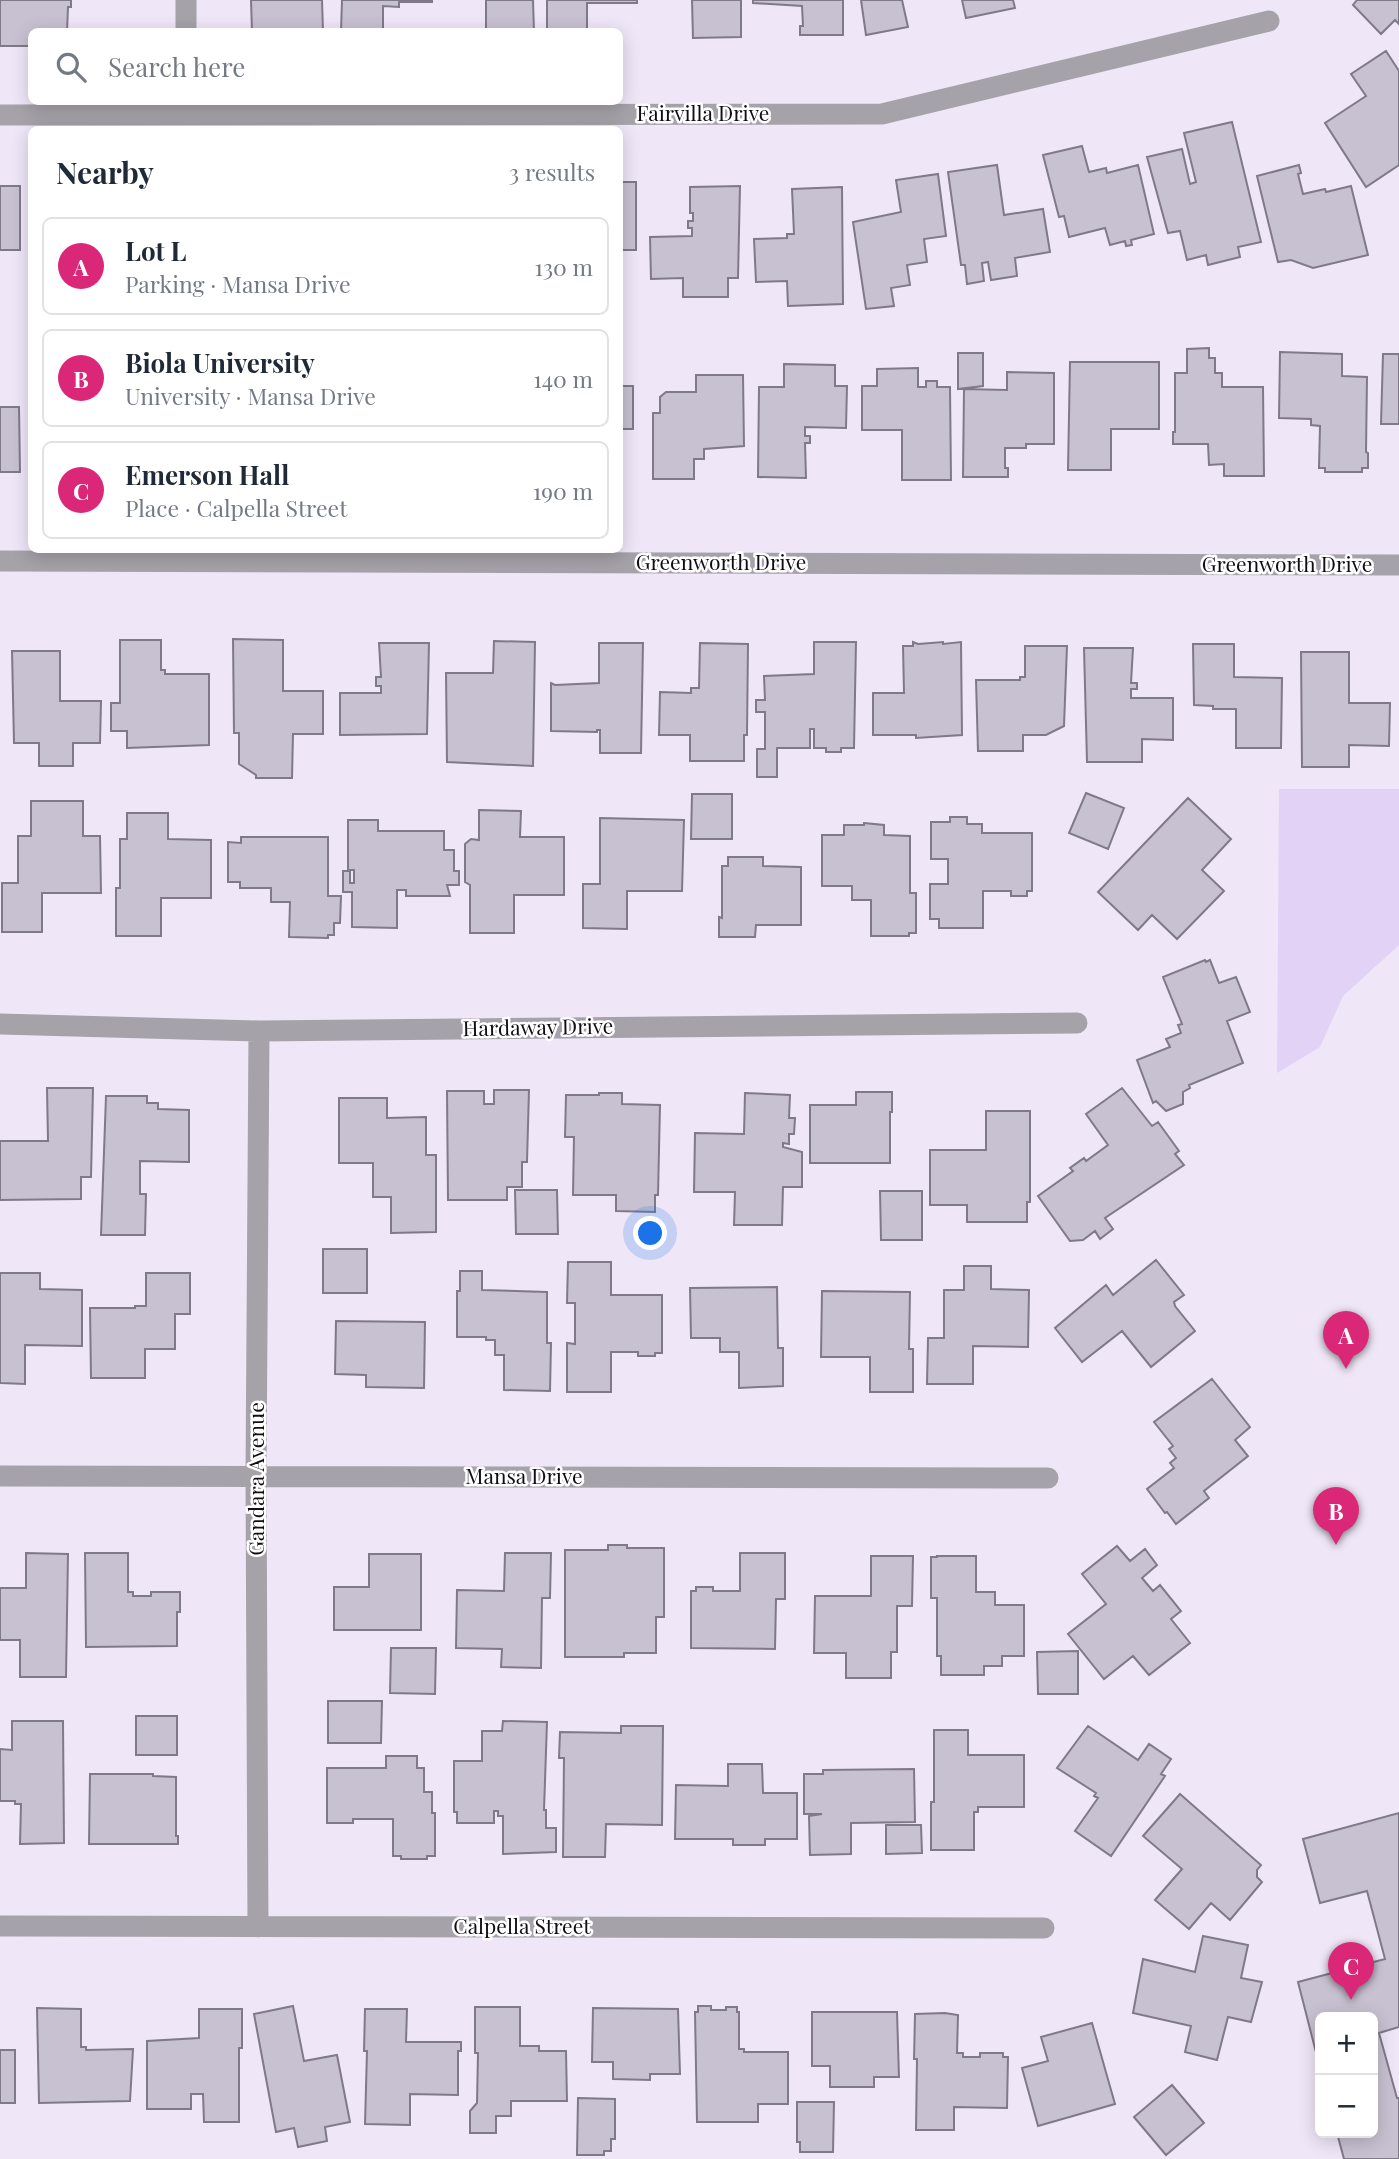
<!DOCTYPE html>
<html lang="en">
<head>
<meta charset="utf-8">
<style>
	body { margin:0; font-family:"Playfair Display",serif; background:#f2f2f3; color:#1f2937 }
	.controls { position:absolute; right:21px; bottom:21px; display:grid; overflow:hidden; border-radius:10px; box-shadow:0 4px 18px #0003 }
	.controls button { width:63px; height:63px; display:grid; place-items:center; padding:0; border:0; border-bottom:2px solid #e0e1e3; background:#fff; color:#1f2937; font:35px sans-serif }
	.you { position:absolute; left:651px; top:1234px; width:24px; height:24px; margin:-18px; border:5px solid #fff; border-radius:50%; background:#1a73e8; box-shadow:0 0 0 10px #1a73e833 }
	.badge { display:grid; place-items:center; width:46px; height:46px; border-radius:50%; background:#db2777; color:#fff; font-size:23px; font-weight:700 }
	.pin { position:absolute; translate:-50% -58px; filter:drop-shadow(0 2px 4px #0008) }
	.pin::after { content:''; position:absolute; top:37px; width:24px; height:21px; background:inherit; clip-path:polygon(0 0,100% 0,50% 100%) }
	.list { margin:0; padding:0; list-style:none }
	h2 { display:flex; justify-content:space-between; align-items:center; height:91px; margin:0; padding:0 28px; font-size:30px }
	h2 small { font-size:23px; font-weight:400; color:#747a83 }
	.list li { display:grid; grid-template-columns:46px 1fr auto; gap:21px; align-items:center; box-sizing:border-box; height:98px; margin:0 14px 14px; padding:0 14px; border:2px solid #e0e1e3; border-radius:10px }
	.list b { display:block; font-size:26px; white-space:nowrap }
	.list p { margin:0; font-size:23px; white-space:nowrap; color:#747a83 }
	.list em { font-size:23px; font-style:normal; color:#747a83 }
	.icon { flex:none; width:38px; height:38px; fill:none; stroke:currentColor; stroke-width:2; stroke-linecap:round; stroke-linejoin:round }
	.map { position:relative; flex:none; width:1399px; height:2159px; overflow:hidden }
	.search { position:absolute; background:#fff; box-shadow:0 4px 18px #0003; left:28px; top:28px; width:595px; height:77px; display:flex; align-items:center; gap:18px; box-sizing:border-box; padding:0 24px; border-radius:10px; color:#747a83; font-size:26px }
	.panel { position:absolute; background:#fff; box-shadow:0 4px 18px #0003; left:28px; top:126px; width:595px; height:427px; border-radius:10px }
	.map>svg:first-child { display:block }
</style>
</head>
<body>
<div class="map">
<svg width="1399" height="2159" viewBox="0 0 1399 2159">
	<rect width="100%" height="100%" fill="#efe7f8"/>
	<!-- green -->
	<path fill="#e2d2f5" d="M1279,789H1399V945L1343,996L1320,1047L1277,1073Z"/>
	<!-- building -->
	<path fill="#c8c1d1" stroke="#807988" stroke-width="2" d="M0,0H71V7H68L67,32H32V46H0Z
		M251,0H322L323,32H252Z
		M342,0H432V2H399V7L383,6V32H341Z
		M486,0H533L534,32H486Z
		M547,0H637V3H587V32H547Z
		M692,0H741V37L693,38Z
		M753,0H843V35H800V26H803L802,6L753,3Z
		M861,0H902L908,27L866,35Z
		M962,0H1013L1015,8L966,18Z
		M1357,0H1399V24L1395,20L1381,34L1353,5Z
		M1386,51L1399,71V165L1366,187L1325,123L1366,96L1351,74Z
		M1232,122L1261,242L1238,247L1240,257L1208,265L1206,255L1187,260L1180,231L1168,233L1147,157L1182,149L1190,184L1196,182L1184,133Z
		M1082,146L1089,172L1106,168L1107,173L1138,165L1154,234L1131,240L1132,245L1126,246L1125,241L1110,245L1105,228L1069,237L1064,216L1059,217L1043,155Z
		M997,165L1004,215L1043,209L1050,252L1015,258L1017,276L991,280L988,262L982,263L984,281L967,284L965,265H961L948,172Z
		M1299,165L1301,173L1298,174L1303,194L1325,189L1326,192L1351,186L1368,255L1313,268L1291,260L1278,262L1257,176Z
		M938,174L946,236L924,239L927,262L907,265L910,285L891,288L894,306L866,309L853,222L901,212L896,180Z
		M620,182H636V250H620Z
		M0,186H20V250H0Z
		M740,186L738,278H728V297H683V278L651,279L650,237L692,236V228H688V221H693V213H690V187Z
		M842,187L843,304L788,306L787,281L756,282L754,239L787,238V234H794L792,189Z
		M1209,348V358H1215V373H1222V387H1263L1264,476H1224V464L1209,465L1208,444H1173V432H1175V373H1187V349Z
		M1280,352L1342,354V376L1367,377L1366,452L1368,453V468H1362V472H1325V468H1319L1320,426L1311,425V419L1279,418Z
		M958,353H983V386L958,389Z
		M1383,354H1399V424H1381Z
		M1070,362H1159V429H1111V470H1068Z
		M784,364L835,365V386H847L846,428L805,427V436H810V443H805L806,478L758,477L759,387H784Z
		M918,368V387H926V381H937V387H950L951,480H902V430H862V386H877V369Z
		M1007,372L1054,373V444H1026V448H1005V468H1008V477H963L964,389L1007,390Z
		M696,375H743L744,446L704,449V459H694V479H653V413H660V397L666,392H696Z
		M620,386H633V429H620Z
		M0,407H19L20,472H0Z
		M233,639L283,640V691H323V734H293L292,778H256V775L239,764V733H234Z
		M120,640H161V670H165V674H209V745L127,748V731H111V703H120Z
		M494,641L535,642L533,766L447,762L446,673H493Z
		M814,642H856L854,748H841V752H826V748H814V729H810V748H777V777H757V749H765V712H756V700H765L764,676L814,674Z
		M913,642L918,644L943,642V644L961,642L962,735L916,738V735H873V693H904L903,646H913Z
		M379,643H429L427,734L340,735V693H381V686H376V677H381Z
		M599,643H643L641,753H600V730H597V732L551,731V683L555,685L599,683Z
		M700,643L748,644L747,735H744V761H690V735H659L660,692L691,693V688H699Z
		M1193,644H1234V677L1282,678L1281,748H1236V709H1213V706L1194,705Z
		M1025,646H1067L1064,726L1046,735H1023V751H978L976,680H1020V677H1025Z
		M1084,648H1133L1131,683H1137V689H1131V698H1173V740L1142,739V762H1087Z
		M12,651H60V701H101L100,743H73V766H39V743H14Z
		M1301,652H1349V703H1390L1389,746L1349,745V767H1302Z
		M1086,793L1124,808L1108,849L1069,833Z
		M692,794H732V839H691Z
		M1188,798L1231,839L1202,870L1224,891L1177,939L1152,915L1138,930L1098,892Z
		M31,801H83V836H100L101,893H42V932H2V883H18V836H31Z
		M479,810L521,811L520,837H564V895H514V933H470V885L465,882V844L471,839L479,840Z
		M127,813H168V839L211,840V898H161V936H116V888H120V839H127Z
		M950,817H967V824H982V833H1032V891H1027V896H1011V891H983V928H939V919H930V884H948V859H931V822H950Z
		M600,818L684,820L682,891H627V929L583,928V884H600Z
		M348,820H378V831H444V850H454V871H459V885H447L450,896H406V890H397V928L352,927V892H343V871H350V883H354V870H348Z
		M864,823L884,825V835L910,836V893H916V933H909V936H871V900H852V886H822V835H844V825H864Z
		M241,837H328V896H341L340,923H334V935H328V938L289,937L290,902H271V888H240V882H228V842L241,843Z
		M728,857H763V866L801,867V925H756L755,937H719V917L722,918V866H728Z
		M1205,960L1206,962L1210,960L1219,983L1236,977L1250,1012L1227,1021L1243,1063L1189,1085L1190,1088L1183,1092V1104L1166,1111L1156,1101L1153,1103L1137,1060L1170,1047L1166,1039L1181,1033L1178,1025L1182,1024L1163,977Z
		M47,1088H93L91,1177H81V1199L0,1200V1141H48Z
		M1122,1088L1152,1126L1158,1122L1179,1151L1175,1154L1184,1165L1105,1218L1113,1229L1100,1239L1095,1231L1083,1240L1070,1241L1038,1196L1073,1171L1070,1168L1084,1158L1086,1161L1108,1145L1086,1114Z
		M494,1090H529L527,1162H522V1187H507V1200H448L447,1091H484V1104H494Z
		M856,1092H892V1112H890V1163H810V1105H856Z
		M599,1093H622V1104L660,1105L658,1195H655V1212L616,1211V1195H573L574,1137H565L566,1095H599Z
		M745,1093L790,1095L789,1118H795L794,1134H789V1144L783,1143V1147L802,1152V1187H783L782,1225H734L735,1192H694L695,1133L744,1134Z
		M106,1096H147V1103H158V1109L189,1110V1162L140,1161V1194H146L145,1235H101Z
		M339,1098H387V1118L426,1117V1155H436V1232L391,1233V1197H373V1163H339Z
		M986,1111H1030V1202H1027V1222H967V1205H930V1150H986Z
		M515,1190H557L558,1234H516Z
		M880,1191H922V1240H881Z
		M323,1249H367V1293H323Z
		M1156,1260L1184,1295L1174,1302L1175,1306L1195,1331L1151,1367L1122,1331L1082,1362L1055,1328L1106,1285L1113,1295Z
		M568,1262H611V1295H662V1353H655V1356H638V1352H611V1392H567V1343L575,1344V1303H567Z
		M964,1266H991V1289L1029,1290L1028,1347L973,1346V1384H927L928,1338H944V1290H964Z
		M460,1271H482V1290L547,1292V1343H551L550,1391L504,1390V1355H495V1340H486V1337H457V1291H460Z
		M0,1273H40V1289L82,1290V1346L25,1345V1384L0,1383Z
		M146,1273H190V1314H175V1349H145V1378H91L90,1308H135V1306H146Z
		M777,1287L778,1348H783V1386L739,1388V1352H720V1338H691L690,1288Z
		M822,1291L910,1292L909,1349H913V1392H870V1357H821Z
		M336,1321L425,1322L424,1388L366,1387V1375L335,1374Z
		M1212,1379L1250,1427L1235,1440L1248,1456L1204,1491L1209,1498L1176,1524L1167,1512L1165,1513L1147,1489L1174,1468L1170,1463L1176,1458L1169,1449L1173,1446L1154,1422Z
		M608,1545H627V1548H664V1617H656V1653H624V1657H565V1550H608Z
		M1117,1546L1130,1561L1145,1549L1157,1565L1142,1578L1153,1591L1160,1585L1181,1611L1171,1619L1190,1643L1149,1675L1133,1656L1104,1679L1068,1634L1106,1604L1082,1574Z
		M26,1553L68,1554L66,1677H20V1640H0V1588H26Z
		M85,1553H128V1592H133V1596H151V1592H180V1612H177V1646L86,1647Z
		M505,1553H551L550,1598H542L541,1668L501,1667L502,1649L456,1648L457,1590L504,1591Z
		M740,1553H785V1599H776L775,1649L691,1648V1591H696V1587H713V1591H740Z
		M369,1554H421V1630H334V1587H369Z
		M871,1556H913L912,1606H897V1652H891V1678H846V1653H814L815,1596H871Z
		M937,1556H976V1592H995V1605H1024V1656H1002V1666H984V1675H941V1656H937V1598H931V1557H937Z
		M391,1648H436L435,1694L390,1693Z
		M1078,1651V1694H1038L1037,1652Z
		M328,1701H382L381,1743H328Z
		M136,1716H177V1755H136Z
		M12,1721H63L64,1843L20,1844L21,1804H15V1801H0V1749L12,1750Z
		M503,1721L547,1722L544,1810H546V1828H556V1852L503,1854V1816H498V1811H494V1823H457V1812H454V1761H482V1731H502Z
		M621,1726H663L662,1825L606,1824L605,1857H563L564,1758H559L560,1732L621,1733Z
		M1088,1726L1138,1760L1149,1744L1171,1759L1161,1774L1165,1776L1111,1856L1075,1831L1098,1798L1094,1796L1096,1793L1057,1768Z
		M934,1730H968V1755H1024V1807H978V1812H974V1850H931V1802H934Z
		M386,1756H417V1768H424V1792H432V1813H435V1856H427V1859H401V1856H393V1819H353V1823H327V1768H386Z
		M728,1764H762L763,1793H797V1839H765V1845H733V1839H675L676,1785L728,1786Z
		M914,1769L915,1822L851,1823V1854L810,1855L809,1816L822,1814H804V1774H823V1770Z
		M90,1774H153V1776L176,1777V1836H178V1844H89Z
		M1180,1794L1261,1865L1257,1870V1877L1262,1882L1230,1920L1211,1903L1189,1929L1155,1900L1182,1869L1143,1836Z
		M1399,1813V2027L1379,2033L1397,2098H1399V2159H1344L1337,2133H1373V2017H1320V2068L1298,1982L1385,1959L1367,1891L1320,1903L1303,1839Z
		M886,1825H921L922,1853L886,1854Z
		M1203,1936L1248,1945L1241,1978L1262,1982L1251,2022L1228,2017L1217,2060L1185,2052L1191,2026L1133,2013L1143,1959L1195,1972Z
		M293,2006L304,2061L337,2055L350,2122L325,2127L327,2141L298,2147L294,2128L276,2132L254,2014Z
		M698,2006H711V2010H726V2007H737V2012H739V2049H744V2052H788V2104H758V2122H697L695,2012H698Z
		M475,2007H520V2046H539V2051H566L567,2101H511V2116H496V2133H470V2111L477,2103L478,2053H475Z
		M37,2008L81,2009V2047H86V2050L133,2049L130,2101L39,2103Z
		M593,2008L678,2009L680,2074H650V2080L613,2079V2062H592Z
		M199,2009H242V2048H239V2122H204L203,2094H191V2109H147V2041L199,2038Z
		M365,2009H407L406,2042H461V2051H458V2095L410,2094V2125L365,2124L367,2051H364Z
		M812,2012H897L899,2077H874V2087H830V2066H812Z
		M945,2013L958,2015L957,2053H963V2057H980V2053H1003V2057H1008L1007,2108L954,2107V2130H916L917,2059H914L915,2014Z
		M1092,2023L1115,2104L1038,2126L1022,2068L1048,2061L1041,2037Z
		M0,2050H15V2103H0Z
		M1172,2085L1204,2123L1166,2155L1134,2117Z
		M578,2098L615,2099V2139H611V2151H604V2155H577Z
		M797,2102H834L833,2152H800V2142H797Z"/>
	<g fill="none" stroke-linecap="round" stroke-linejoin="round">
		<!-- minor -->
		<path stroke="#a5a2a9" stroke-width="21" d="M186,0V32
			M0,115L882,114L1269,21
			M0,561L1399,565
			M0,1024L259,1031L1077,1023
			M0,1476L1048,1478
			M0,1926L1044,1928
			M258,1927L256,1476L259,1031"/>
	</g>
	<g text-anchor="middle" stroke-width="5" stroke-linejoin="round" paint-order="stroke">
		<!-- street labels -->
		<g font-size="21" fill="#100d13" stroke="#fff">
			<text x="703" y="121">Fairvilla Drive</text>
			<text x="721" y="570">Greenworth Drive</text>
			<text x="1287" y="572">Greenworth Drive</text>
			<text transform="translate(538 1028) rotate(-1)" y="7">Hardaway Drive</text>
			<text x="524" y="1484">Mansa Drive</text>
			<text transform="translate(257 1479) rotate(-90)" y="7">Gandara Avenue</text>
			<text x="522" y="1934">Calpella Street</text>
		</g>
	</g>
</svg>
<div class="controls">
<button>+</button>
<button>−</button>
</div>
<div class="you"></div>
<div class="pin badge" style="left:1346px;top:1369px">A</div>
<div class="pin badge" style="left:1336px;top:1545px">B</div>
<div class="pin badge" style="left:1351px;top:2000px">C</div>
<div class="search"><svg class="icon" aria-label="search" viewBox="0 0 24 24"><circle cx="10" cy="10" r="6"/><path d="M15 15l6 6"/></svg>Search here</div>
<section class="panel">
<h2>Nearby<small>3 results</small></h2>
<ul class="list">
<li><span class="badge">A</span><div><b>Lot L</b><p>Parking · Mansa Drive</p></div><em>130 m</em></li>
<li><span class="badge">B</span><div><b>Biola University</b><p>University · Mansa Drive</p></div><em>140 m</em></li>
<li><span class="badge">C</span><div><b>Emerson Hall</b><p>Place · Calpella Street</p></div><em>190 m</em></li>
</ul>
</section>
</div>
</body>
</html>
